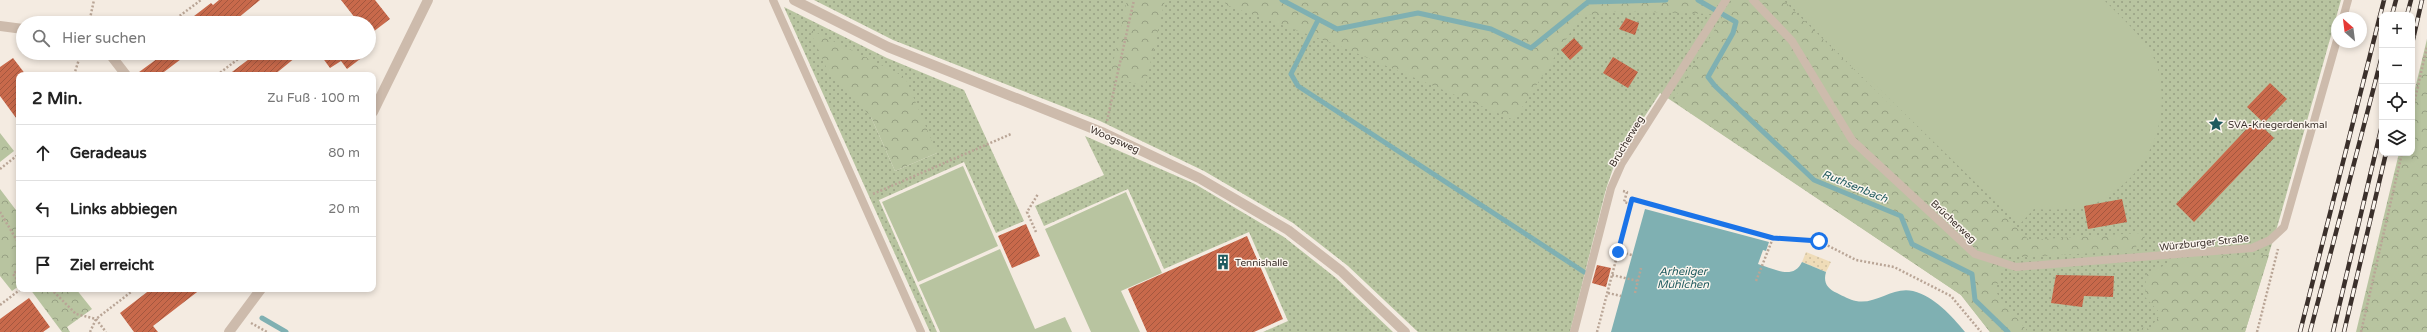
<!DOCTYPE html>
<html lang="de">
<head>
<meta charset="utf-8">
<style>
	body { margin:0; font-family:"Varela Round",sans-serif; background:#f2f2f2; color:#222 }
	.controls { position:absolute; right:12px; top:12px; display:grid; overflow:hidden; border-radius:8px; box-shadow:0 2px 6px #0003 }
	.controls button { width:36px; height:36px; display:grid; place-items:center; padding:0; border:0; border-bottom:1px solid #e0e0e0; background:#fff; color:#222; font:20px sans-serif }
	.compass { position:absolute; left:2331px; top:12px; width:36px; height:36px; border-radius:50%; background:#fff; box-shadow:0 2px 6px #0003; rotate:332deg }
	.stop { position:absolute; width:12px; height:12px; margin:-9px; border:3px solid #1a73e8; border-radius:50%; background:#fff }
	.stop.end { background:#1a73e8; border-color:#fff; box-shadow:0 1px 4px #0008 }
	.list { margin:0; padding:0; list-style:none }
	h2 { display:flex; justify-content:space-between; align-items:center; height:52px; margin:0; padding:0 16px; font-size:17px }
	h2 small { font-size:13px; font-weight:400; color:#767676 }
	.list li { display:grid; grid-template-columns:26px 1fr auto; gap:12px; align-items:center; box-sizing:border-box; height:56px; padding:0 16px; border-top:1px solid #e0e0e0 }
	.list b { display:block; font-size:15px; white-space:nowrap }
	.list em { font-size:13px; font-style:normal; color:#767676 }
	.icon { flex:none; width:22px; height:22px; fill:none; stroke:currentColor; stroke-width:2; stroke-linecap:round; stroke-linejoin:round }
	.map { position:relative; flex:none; width:2427px; height:332px; overflow:hidden }
	.search { position:absolute; background:#fff; box-shadow:0 2px 6px #0003; left:16px; top:16px; width:360px; height:44px; display:flex; align-items:center; gap:10px; box-sizing:border-box; padding:0 14px; border-radius:22px; color:#767676; font-size:15px }
	.panel { position:absolute; background:#fff; box-shadow:0 2px 6px #0003; left:16px; top:72px; width:360px; height:220px; border-radius:8px }
	.map>svg:first-child { display:block }
</style>
</head>
<body>
<div class="map">
<svg width="2427" height="332" viewBox="0 0 2427 332">
	<defs>
		<pattern id="grass-dots" width="8" height="8" patternUnits="userSpaceOnUse"><rect width="8" height="8" fill="#b8c4a0"/><path d="M2 2h.1M6 6h.1" fill="none" stroke="#97a083" stroke-width="1.8" stroke-linecap="round"/></pattern>
		<pattern id="forest-crowns" width="20" height="18" patternUnits="userSpaceOnUse"><rect width="20" height="18" fill="#b8c4a0"/><path d="M2 6a3 3 0 1 1 6 0M12 15a3 3 0 1 1 6 0" fill="none" stroke="#97a083"/></pattern>
		<pattern id="sand-dots" width="8" height="8" patternUnits="userSpaceOnUse"><rect width="8" height="8" fill="#efdcb8"/><path d="M2 2h.1M6 6h.1" fill="none" stroke="#cebd9e" stroke-width="1.8" stroke-linecap="round"/></pattern>
		<pattern id="building-hatch" width="6" height="6" patternUnits="userSpaceOnUse"><rect width="6" height="6" fill="#c8694b"/><path d="M-1 1l2-2M0 6l6-6M5 7l2-2" fill="none" stroke="#a4573f"/></pattern>
	</defs>
	<rect width="100%" height="100%" fill="#f4ebe1"/>
	<!-- grass -->
	<path fill="url(#grass-dots)" fill-rule="evenodd" d="M814,0H2341L2278,224L2245,332H1990L1961,295L1660,93L1616,160L1606,189L1570,332H1418L1348,266L1293,223L1204,171L1100,121L893,40Z
		M784,7L887,58L964,90L1024,221L996,233L964,162L879,200L937,332H930ZM871,117L937,153L895,171Z
		M1085,136L1195,184L1284,237L1336,278L1393,332H1263L1288,321L1249,232L1164,269L1128,189L1044,226L1035,206L1104,175Z"/>
	<!-- forest -->
	<path fill="url(#forest-crowns)" d="M1127,0H1165L1145,86L1110,77Z
		M1224,0H1720L1711,14L1619,11L1581,16L1514,120L1337,45L1226,5Z
		M1732,0H1783L2029,240L2141,233L2145,237L2132,251L2021,257L2007,255L1995,291L2028,332H1990L1961,295L1673,101Z
		M809,29L905,77L937,153L895,171L871,117L827,69Z
		M2427,39V332H2356L2399,153H2412V101Z
		M0,133L14,151L0,162Z
		M0,189L19,214V286L12,291L0,276Z
		M2269,255L2245,332H2143L2140,327L2149,329L2161,314L2145,297L2146,275L2182,256Z
		M30,289H76L92,309L67,327L70,332H62Z"/>
	<!-- sand -->
	<path fill="url(#sand-dots)" d="M1806,252L1831,262L1826,272L1802,262Z"/>
	<!-- pitch -->
	<path fill="#b8c4a0" d="M1788,0H2104C2122,18 2152,44 2158,69C2171,123 2149,174 2100,201C2082,211 2054,210 2034,209L2019,225Z
		M963,166L998,246L918,282L882,202Z
		M1126,192L1162,273L1121,291L1140,332H1091L1045,229Z
		M1000,249L1035,329L1065,317L1072,332H940L919,285Z"/>
	<!-- water -->
	<path fill="#7fb0b2" d="M1645,209L1769,242L1766,251L1763,250L1758,264C1773,268 1793,281 1802,262L1826,272C1823,282 1827,289 1837,293C1843,296 1850,300 1856,301C1876,305 1893,286 1913,291C1935,297 1951,315 1965,332H1611Z"/>
	<g fill="none" stroke-linecap="round" stroke-linejoin="round">
		<!-- stream -->
		<path stroke="#7fb0b2" stroke-width="5" d="M1282,0L1337,29L1418,13L1491,29L1531,48L1588,2L1666,0
			M1698,0L1736,22L1733,33L1708,77L1715,86L1814,180L1901,216L1912,244L1972,274L1975,300L2008,332
			M1318,20L1291,74L1298,86L1584,272
			M262,318L286,332"/>
	</g>
	<!-- building -->
	<path fill="url(#building-hatch)" d="M219,0H260L232,23H185L211,3L213,5Z
		M341,0H375L390,19L369,35V23H359Z
		M1626,18L1639,23L1635,35L1619,29Z
		M1574,38L1583,48L1570,60L1561,50Z
		M165,53H189L160,75H135Z
		M257,53H301L274,75H228Z
		M319,53H368L347,69L341,61L330,68Z
		M1613,57L1638,72L1628,88L1603,73Z
		M13,58L26,75H19V122L0,96V67Z
		M2270,83L2287,99L2264,123L2247,107Z
		M2255,120L2274,138L2194,222L2176,204Z
		M2122,199L2127,222L2088,229L2084,206Z
		M1026,224L1040,256L1012,268L998,236Z
		M1247,236L1283,319L1254,332H1147L1128,289Z
		M1597,265L1611,268L1606,287L1592,283Z
		M2056,275L2114,276L2113,297L2084,296L2082,307L2051,303Z
		M151,289H201L153,326L158,332H134L120,313Z
		M29,298L50,327L43,332H0V319Z"/>
	<g fill="none" stroke-linecap="round" stroke-linejoin="round">
		<!-- path -->
		<path stroke="#b9a596" stroke-width="2.5" stroke-dasharray="2 2" stroke-linecap="butt" d="M89,23L94,0
			M170,23L201,0
			M74,75L81,53
			M217,75L246,53
			M2412,112L2427,47
			M1107,121L1134,0
			M0,169L19,154
			M1623,191L1627,192L1624,202L1631,204
			M873,194L1011,134
			M0,212L19,244
			M1036,232L1027,212L1038,194
			M1773,238L1819,241L1856,260L1894,267L1951,296L1981,332
			M1618,252L1632,255
			M19,269L13,274L19,282
			M1612,275L1638,281
			M51,289L76,314L96,319L106,332
			M1608,293L1621,296
			M1635,293L1641,268
			M0,305L21,289
			M251,323L267,332
			M90,332L96,319L135,289
			M1597,332L1632,199L1773,238L1756,281
			M2257,332L2278,249
			M2361,332L2402,153"/>
		<!-- service -->
		<path stroke="#cdbbac" stroke-width="8" d="M773,0L921,332
			M1753,0L1792,41L1852,140L1975,254L2016,267L2252,248L2270,240L2284,227L2337,40
			M2343,18L2348,0
			M1574,332L1611,188L1622,163L1726,0"/>
		<!-- minor -->
		<path stroke="#cdbbac" stroke-width="10" d="M794,0L888,47L1104,133L1199,178L1288,230L1341,271L1405,332
			M0,26L23,29
			M109,53L126,75
			M373,112L428,0
			M229,332L261,289"/>
		<!-- rail casing -->
		<g stroke="#3b302b" stroke-width="4.5">
			<path id="rail" d="M2392,15L2396,0
				M2407,15L2411,0
				M2412,44L2422,0
				M2300,332L2384,0
				M2310,332L2382,56
				M2333,332L2382,125
				M2344,332L2386,153"/>
		</g>
		<!-- rail -->
		<use href="#rail" stroke="#fbf5ee" stroke-width="3" stroke-dasharray="9" stroke-linecap="butt"/>
	</g>
	<g fill="none" stroke-linecap="round" stroke-linejoin="round">
		<!-- route -->
		<path stroke="#1a73e8" stroke-width="5" d="M1618,252L1632,199L1773,238L1819,241"/>
	</g>
	<!-- icons -->
	<defs>
		<g id="sight-bare" transform="scale(1.2)"><path d="M0-6L1.8-2.2L6-1.7L2.9 1.2L3.7 5.4L0 3.3L-3.7 5.4L-2.9 1.2L-6-1.7L-1.8-2.2Z" fill="#1f5a5e" stroke="#fbf5ee" stroke-width="2.5" paint-order="stroke"/></g>
		<g id="building-bare" transform="scale(1.2)"><path d="M-4-6H4V6H1V3H-1V6H-4ZM-2.5-4.3h1.7v1.8h-1.7ZM.8-4.3h1.7v1.8H.8ZM-2.5-1h1.7V.8h-1.7ZM.8-1h1.7V.8H.8Z" fill="#1f5a5e" stroke="#fbf5ee" stroke-width="2.5" paint-order="stroke"/></g>
	</defs>
	<g fill-rule="evenodd">
		<use href="#sight-bare" x="2216" y="124"/>
		<use href="#building-bare" x="1223" y="262"/>
	</g>
	<g text-anchor="middle" stroke-width="3" stroke-linejoin="round" paint-order="stroke">
		<!-- poi labels -->
		<g font-size="10" fill="#3b302b" stroke="#fbf5ee" text-anchor="start">
			<text x="2228" y="128">SVA-Kriegerdenkmal</text>
			<text x="1235" y="266">Tennishalle</text>
		</g>
		<!-- street labels -->
		<g font-size="10" fill="#3b302b" stroke="#fbf5ee">
			<text transform="translate(1115 139) rotate(24)" y="4">Woogsweg</text>
			<text transform="translate(1626 141) rotate(-59)" y="4">Brücherweg</text>
			<text transform="translate(1954 221) rotate(43)" y="4">Brücherweg</text>
			<text transform="translate(2204 242) rotate(-6)" y="4">Würzburger Straße</text>
		</g>
		<!-- water labels -->
		<g font-size="11" font-style="italic" fill="#1f5a5e" stroke="#fbf5ee">
			<text transform="translate(1855 186) rotate(22)" y="4">Ruthsenbach</text>
			<text x="1683" y="275">Arheilger<tspan x="1683" dy="13">Mühlchen</tspan></text>
		</g>
	</g>
</svg>
<div class="controls">
<button>+</button>
<button>−</button>
<button><svg class="icon" aria-label="locate" viewBox="0 0 24 24"><circle cx="12" cy="12" r="6"/><path d="M12 2v4M12 18v4M2 12h4M18 12h4"/></svg></button>
<button><svg class="icon" aria-label="layers" viewBox="0 0 24 24"><path d="M12 4l9 5-9 5-9-5zM3 14l9 5 9-5"/></svg></button>
</div>
<svg class="compass" viewBox="-18 -18 36 36"><path d="M0-13l5 13h-10z" fill="#e53935"/><path d="M0 13l5-13h-10z" fill="#767676"/></svg>
<div class="stop" style="left:1819px;top:241px"></div>
<div class="stop end" style="left:1618px;top:252px"></div>
<div class="search"><svg class="icon" aria-label="search" viewBox="0 0 24 24"><circle cx="10" cy="10" r="6"/><path d="M15 15l6 6"/></svg>Hier suchen</div>
<section class="panel">
<h2>2 Min.<small>Zu Fuß · 100 m</small></h2>
<ul class="list">
<li><svg class="icon" aria-label="ahead" viewBox="0 0 24 24"><path d="M12 20V5M6 11l6-6 6 6"/></svg><div><b>Geradeaus</b></div><em>80 m</em></li>
<li><svg class="icon" aria-label="left" viewBox="0 0 24 24"><path d="M17 20v-9H6M10 6l-5 5 5 5"/></svg><div><b>Links abbiegen</b></div><em>20 m</em></li>
<li><svg class="icon" aria-label="arrive" viewBox="0 0 24 24"><path d="M6 21V4h12l-3 4 3 4H6"/></svg><div><b>Ziel erreicht</b></div></li>
</ul>
</section>
</div>
</body>
</html>
